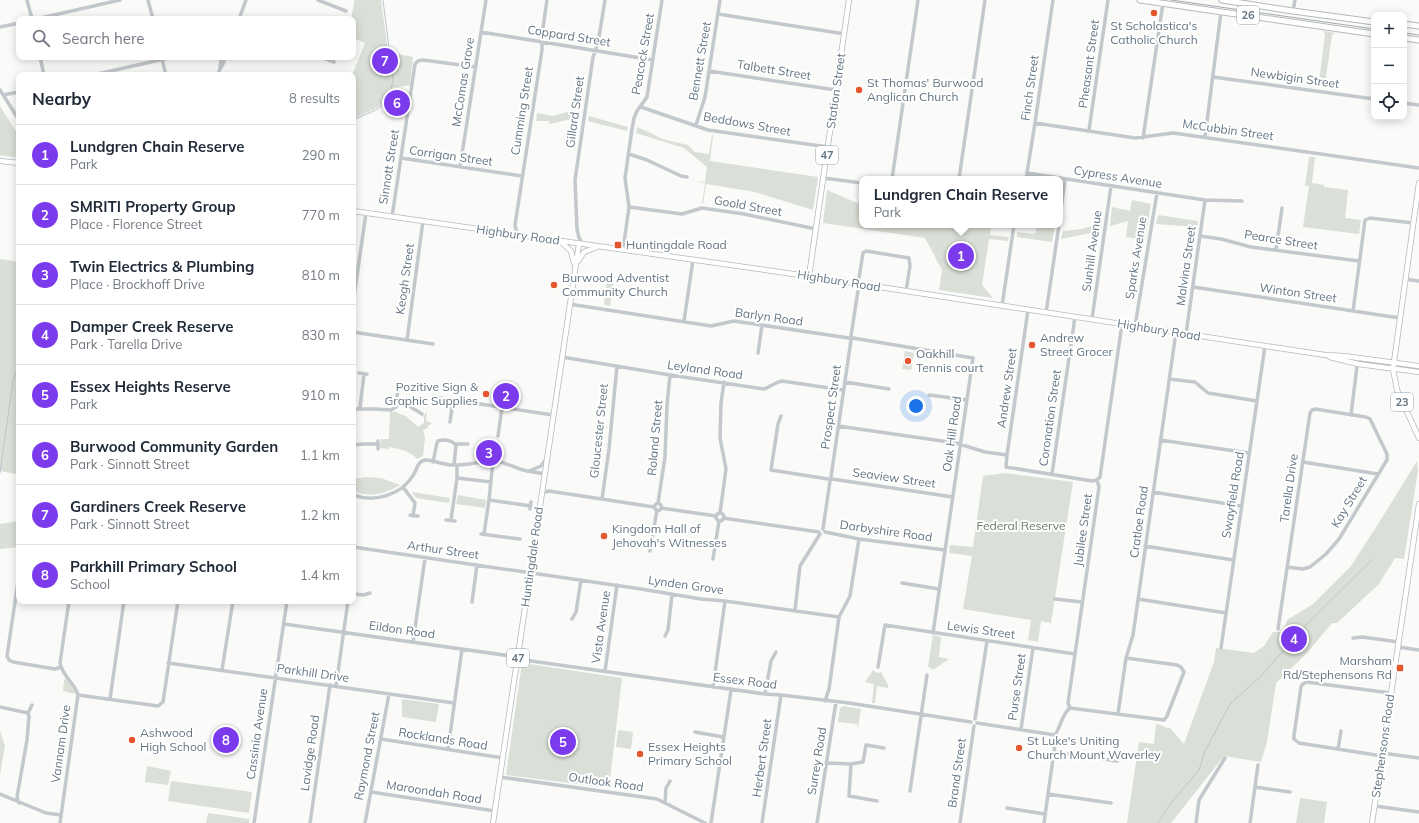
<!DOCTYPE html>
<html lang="en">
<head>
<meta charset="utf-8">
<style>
	body { margin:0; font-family:Mulish,sans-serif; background:#f2f2f3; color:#1f2937 }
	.controls { position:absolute; right:12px; top:12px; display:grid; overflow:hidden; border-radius:8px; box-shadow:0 2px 10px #0003 }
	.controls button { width:36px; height:36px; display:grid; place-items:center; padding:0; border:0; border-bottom:1px solid #e0e1e3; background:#fff; color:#1f2937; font:20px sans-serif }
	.you { position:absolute; left:916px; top:406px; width:14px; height:14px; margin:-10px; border:3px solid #fff; border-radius:50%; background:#1a73e8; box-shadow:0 0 0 6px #1a73e833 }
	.badge { display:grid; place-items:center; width:26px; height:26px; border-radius:50%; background:#7c3aed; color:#fff; font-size:13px; font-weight:700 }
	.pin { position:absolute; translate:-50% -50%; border:2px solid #fff; box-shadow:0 1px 4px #0006 }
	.popup { position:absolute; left:859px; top:176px; width:204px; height:52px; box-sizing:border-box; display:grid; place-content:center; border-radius:8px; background:#fff; filter:drop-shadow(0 1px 3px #0005); font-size:13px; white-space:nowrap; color:#747a83 }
	.popup b { font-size:15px; color:#1f2937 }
	.popup::after { content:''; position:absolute; left:50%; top:100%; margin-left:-8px; border:8px solid transparent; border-top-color:#fff }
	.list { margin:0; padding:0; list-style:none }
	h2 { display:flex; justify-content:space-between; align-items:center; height:52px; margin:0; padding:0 16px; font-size:17px }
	h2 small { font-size:13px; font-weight:400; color:#747a83 }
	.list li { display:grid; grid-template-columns:26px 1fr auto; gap:12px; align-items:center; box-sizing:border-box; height:60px; padding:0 16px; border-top:1px solid #e0e1e3 }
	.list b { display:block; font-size:15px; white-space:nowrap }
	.list p { margin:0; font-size:13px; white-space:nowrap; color:#747a83 }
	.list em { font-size:13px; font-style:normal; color:#747a83 }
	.icon { flex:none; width:22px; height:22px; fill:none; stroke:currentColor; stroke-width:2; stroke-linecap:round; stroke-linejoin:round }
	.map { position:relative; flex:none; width:1419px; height:823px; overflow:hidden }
	.search { position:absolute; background:#fff; box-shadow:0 2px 10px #0003; left:16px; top:16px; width:340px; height:44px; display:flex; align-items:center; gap:10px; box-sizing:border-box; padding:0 14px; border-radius:8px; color:#747a83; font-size:15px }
	.panel { position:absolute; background:#fff; box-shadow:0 2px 10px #0003; left:16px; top:72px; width:340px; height:532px; border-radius:8px }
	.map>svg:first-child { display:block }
</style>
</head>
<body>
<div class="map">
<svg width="1419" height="823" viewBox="0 0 1419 823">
	<rect width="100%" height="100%" fill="#fafaf8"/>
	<!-- green -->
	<path fill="#dadfd7" d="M354,0H381L388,52L413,57L410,85L390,88L388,98L377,108L353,119L352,75L365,43L353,38V19H351C352,12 354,7 354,0Z
		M1323,31L1335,33L1332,35L1325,84L1327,87L1316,85L1319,83L1325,34Z
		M392,93L406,95L404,109L388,106Z
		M0,106L19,136V158L0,155Z
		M571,111L581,112L579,120L572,119L549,124V121H536L537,113L553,116Z
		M589,116L628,127L627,131L588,121Z
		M637,127L653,134L662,139L688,145L695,152L709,154L712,135H713L710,161L818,177L813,210L755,192L706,184L703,204H702L705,183L692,181L705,182L707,167L684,148L636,133Z
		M1309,157H1315L1312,183L1324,185V187L1348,190L1345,218L1361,220L1359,234L1303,227L1309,186H1305Z
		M827,190L862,205V225H968L991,228L990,235L1009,237L1008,241L989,239L982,285L993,298L939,290L942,270L925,238L823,223Z
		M1132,200L1151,204L1145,240L1126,237L1128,221L1110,226L1112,207L1130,211Z
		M1158,215L1198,221L1197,227L1156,224Z
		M1102,223L1101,231L1061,239L1063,231L1082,229Z
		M1037,225H1055L1052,242L1017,237V232L1035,234Z
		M0,259L19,262V458L17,474L0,471Z
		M607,280L614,281L610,306L605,305L604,304Z
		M905,351L914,353L911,370L902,369Z
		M390,412H397V413L406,416L418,427L424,423V418L423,416L427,412L426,421L432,423L428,426V428L423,430L425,438L423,456L417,459C411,451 399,449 389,447V449L380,448L381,439H389Z
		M1417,461L1418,471L1404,559L1395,558L1379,584L1337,623H1332L1308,652L1276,683L1267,742L1261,762L1224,756L1171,823H1127L1139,742L1154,744L1156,724C1161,724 1164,728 1170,728L1184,744L1214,662L1216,648L1254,653L1264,646L1273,632H1282L1285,629L1287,620L1313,604L1351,566L1380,521Z
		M1005,473L1073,482L1051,623L1041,621L1038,642L1028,640L1031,620L963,609L972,556L949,553L950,545L973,547L983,476Z
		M366,477L381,478L400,485C385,494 370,498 353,491V479Z
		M412,492L450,498L449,503L416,498Z
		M458,495L486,500L485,508L456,504Z
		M19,521V547L0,549V524Z
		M933,635L941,637L939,657L949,659L933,670L931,668L928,667Z
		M522,663L622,678L609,788L506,775Z
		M873,670L877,673L881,672L888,685V688L877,686L875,703H872L874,684L865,682Z
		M66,678L75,690V694L63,691L64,680Z
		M402,699L439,704L436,722L402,717Z
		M843,706L861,709L858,727H857V724L838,722L840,708Z
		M618,730L633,732L631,749L616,747Z
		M0,731L5,746L0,774Z
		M147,766L171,771L168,785L145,782Z
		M171,781L252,792L249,813L168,801Z
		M1300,798L1327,802L1324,823H1296Z
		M208,813L249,819V823H206Z"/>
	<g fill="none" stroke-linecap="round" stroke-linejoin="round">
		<!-- stream -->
		<path stroke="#bbc7cb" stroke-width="1" d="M353,120L376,110L384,104L390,95L393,80L383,0
			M0,473L13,381L19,363
			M1158,823L1171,803L1199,770L1205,751L1230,704L1260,677L1306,625L1372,560"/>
		<!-- major casing -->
		<g stroke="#b5babe" stroke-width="6">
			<path id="major" d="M0,161L19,163
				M1419,183L1393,369L1397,390L1419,438
				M353,211L814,277L1325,355L1344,356L1419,366
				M561,242L571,251L574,263
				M578,261L584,252L597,247
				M809,276L849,0
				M1330,357L1358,364L1419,372
				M493,823L579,244
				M1372,823L1419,504"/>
		</g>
		<!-- highway casing -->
		<g stroke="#b4b9bd" stroke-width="7">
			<path id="highway" d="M1140,0L1374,34
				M1222,0L1293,11L1374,22
				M1404,24L1419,26
				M1404,38L1419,40"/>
		</g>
		<!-- minor -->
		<path stroke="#c3c8cc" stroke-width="3.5" d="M27,0L32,19
			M148,0L153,19
			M318,0L346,11
			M1293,11L1295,0
			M718,14L845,34
			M36,19L120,0
			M239,19L246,0
			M0,27L19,23
			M481,32L653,60
			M40,57L44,75
			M321,57L334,62
			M162,59L166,75
			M220,68L221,60L224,58
			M709,71L836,90
			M93,75L173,57
			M217,75L224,62V57
			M1213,77L1374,99
			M0,90L19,120
			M3,95L19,92
			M1404,103L1419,105
			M641,107L708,130L828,147
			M1035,123L1135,138L1173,133L1419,168
			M696,125L705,97L720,0
			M1089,130L1108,0
			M1205,137L1221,12
			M1143,138L1163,3
			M629,154L647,160L681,176L687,177
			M401,158L522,176
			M460,167L486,0
			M1027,173L1205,200L1242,201
			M823,178L862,183
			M892,179L918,0
			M959,179L985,0
			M1026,179L1035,123L1053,0
			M629,207L682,214L702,208L744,214L816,229
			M392,217L415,64L418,61L423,60L476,67
			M1060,217L1065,179
			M519,235L516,230L515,225L542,50V34L547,0
			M1200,236L1221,239L1251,247L1359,261
			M583,244L579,238L577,229L575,180L593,57L598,43L605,0
			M623,250L629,207L625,178L632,129L634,118L637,111L647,97L662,0
			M1276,250L1282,208
			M1405,279L1419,281
			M858,284L863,253L866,251L872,252L909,258L910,266L906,291
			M1193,287L1400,318
			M353,304L366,213
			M569,304L711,326L734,321L849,338
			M1002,306L1014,225
			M1028,310L1007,455L1006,467L1092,481L1097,480
			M1353,311L1365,220L1370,218L1413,223
			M1046,313L1059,225
			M1092,319L1111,186
			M684,321L693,260
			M1135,326L1157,193
			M353,332L433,344
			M1186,334L1205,200
			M851,336L859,284
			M853,338L973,358L933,633
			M407,340L423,221
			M758,353L762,325
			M562,357L670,375L764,389C771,387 775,382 782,381L843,390
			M359,373L367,374
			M1169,379L1195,382L1208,393L1257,401
			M845,382L889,389
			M929,395L967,400
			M433,397L553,415
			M396,402L406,404L422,414
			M360,408L364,374
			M353,409H376L391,410L396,407L398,388C405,383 418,387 426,390
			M1351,415L1358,358
			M781,416L778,424L771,470L828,479
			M450,422L453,400
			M838,426L956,443L985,452L1007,455
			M498,436L502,408
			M1160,440L1249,453
			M455,444H468
			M353,445L363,444H378
			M378,449V441
			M433,462L437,443L438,441C444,439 452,440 456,445L454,465
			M1303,462L1378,474
			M529,471L541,466L546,459
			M1052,474L1075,317
			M831,477L851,340
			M457,478L491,482
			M832,479L953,497
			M403,487L415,503L413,516
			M1153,492L1241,506
			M542,493L549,491L654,507
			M353,495C375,503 402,495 414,474C417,469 418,461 425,460C430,459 444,465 452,465C466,466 480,461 494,461C505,462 513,467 523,470C530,472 537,472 544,474
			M602,499L609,449L617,366
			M489,500L531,506
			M658,503L665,457L667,405L670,375
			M654.5 507a3.5 3.5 0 1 1 7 0a3.5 3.5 0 1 1-7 0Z
			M661,508L716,516
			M530,509L531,502
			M720,513L726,469L720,438L721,403L724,382
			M716 517a4 4 0 1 1 8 0a4 4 0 1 1-8 0Z
			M410,515L418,516
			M723,518L819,532
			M446,520L455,521
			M451,520L457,478V465
			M823,529L830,481
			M825,532L859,539L945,550
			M481,534L520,539
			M484,534L489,500L493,461
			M1145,546L1233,560
			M353,547L641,589L701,599L725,601L839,617
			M650,551L657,510
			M713,559L719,521
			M19,575L7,656L9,660L13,662L55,669L61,667
			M902,583L939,589
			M353,594L364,595L370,593
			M1055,599L1082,602
			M1138,599L1226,613
			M472,602L477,565
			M795,610L800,566L820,534
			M572,619L576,612L581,580
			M284,624L518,657
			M1278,629L1310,413L1312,410L1315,409L1366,417L1370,419L1387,454V460L1339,539L1326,554L1310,567L1303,569L1287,567
			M665,636L668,630L672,595
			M1353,638L1362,637L1399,642
			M413,642L425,558
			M1398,647L1419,650
			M1221,648L1265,346
			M517,659L765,694L781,695L849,703L971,722
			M168,663L454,703
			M878,667L885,625L1075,654
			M222,670L233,601
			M605,671L617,585
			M336,686L348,601
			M713,687L725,601
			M765,694L771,661L776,652
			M78,695L158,706L163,702L178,601
			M110,699L124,601
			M825,701L829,689L839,617L850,596L859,539
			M0,707L28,713
			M1070,708L1164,720L1167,716L1184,672L1181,667L1177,665L1126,658
			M1118,714L1126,658L1133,635L1176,332
			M975,719L987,641
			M977,723L1055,735
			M1021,729L1033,648
			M695,732L723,737
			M1055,735C1061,726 1062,714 1070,708L1068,703L1099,487L1097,480L1100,477L1122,324
			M381,739L503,758
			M448,749L462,649
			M1338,749L1341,731
			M1054,752L1117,761
			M1382,753L1419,758
			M1382,756L1299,743L1294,739V735L1301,687L1302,685L1306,682L1391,693
			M826,763L851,764
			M500,777L657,799L705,823
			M1255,787L1290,792
			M910,791L927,675
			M371,792L495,811
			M0,794L46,813L61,815
			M1048,794L1111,803
			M877,801L849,796L851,764L863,762L866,745L884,748
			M665,802L666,788L670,781
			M19,803L17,797L27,740L29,716L28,713L32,705
			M1375,806L1419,812
			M1007,808L1045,814
			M60,823L78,695C75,683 62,676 60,663L69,601
			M254,823L287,601
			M310,823L330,685
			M365,823L389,694
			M711,823L731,690
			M762,823L781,695
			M817,823L836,702
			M960,823L974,726
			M1044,823L1056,737L1055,735
			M1196,823L1199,800L1225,758
			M1250,823L1258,765"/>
		<!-- major -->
		<use href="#major" stroke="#fff" stroke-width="4.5"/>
		<!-- highway -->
		<use href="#highway" stroke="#fff" stroke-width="5"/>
		<!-- tram -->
		<path stroke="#a2aab0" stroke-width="1" d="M1171,0L1374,29
			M1404,33L1419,35"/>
	</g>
	<!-- markers -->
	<g fill="#e4572e" stroke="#fff" stroke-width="1.5">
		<circle cx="1154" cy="13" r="4"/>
		<circle cx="859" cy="90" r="4"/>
		<rect x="614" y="241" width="8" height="8" rx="2"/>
		<circle cx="554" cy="285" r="4"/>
		<circle cx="1032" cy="345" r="4"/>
		<circle cx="908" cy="361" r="4"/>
		<circle cx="486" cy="394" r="4"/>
		<circle cx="604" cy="536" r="4"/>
		<rect x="1396" y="664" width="8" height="8" rx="2"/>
		<circle cx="132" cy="740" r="4"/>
		<circle cx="1019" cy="748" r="4"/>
		<circle cx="640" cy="754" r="4"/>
	</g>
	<g text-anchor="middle" stroke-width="4" stroke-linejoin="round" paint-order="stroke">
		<!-- shield labels -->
		<g fill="#fff" stroke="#939fa8" stroke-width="1">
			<rect x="1237" y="6" width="22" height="18" rx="3"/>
			<rect x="816" y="146" width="22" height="18" rx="3"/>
			<rect x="1391" y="393" width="22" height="18" rx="3"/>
			<rect x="507" y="649" width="22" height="18" rx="3"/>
		</g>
		<g font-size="11" font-weight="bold" fill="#657683">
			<text x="1248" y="19">26</text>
			<text x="827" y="159">47</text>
			<text x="1402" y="406">23</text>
			<text x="518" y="662">47</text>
		</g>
		<!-- poi labels -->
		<g font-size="12" fill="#657683" stroke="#fff" text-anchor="start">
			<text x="1154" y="30" text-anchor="middle">St Scholastica's<tspan x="1154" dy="14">Catholic Church</tspan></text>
			<text x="867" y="87">St Thomas' Burwood<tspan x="867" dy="14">Anglican Church</tspan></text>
			<text x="626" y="249">Huntingdale Road</text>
			<text x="562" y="282">Burwood Adventist<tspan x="562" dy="14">Community Church</tspan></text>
			<text x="1040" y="342">Andrew<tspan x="1040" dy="14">Street Grocer</tspan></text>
			<text x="916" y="358">Oakhill<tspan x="916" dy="14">Tennis court</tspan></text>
			<text x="478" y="391" text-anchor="end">Pozitive Sign &amp;<tspan x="478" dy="14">Graphic Supplies</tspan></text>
			<text x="612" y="533">Kingdom Hall of<tspan x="612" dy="14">Jehovah's Witnesses</tspan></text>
			<text x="1392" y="665" text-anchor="end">Marsham<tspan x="1392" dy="14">Rd/Stephensons Rd</tspan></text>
			<text x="140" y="737">Ashwood<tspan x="140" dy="14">High School</tspan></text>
			<text x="1027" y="745">St Luke's Uniting<tspan x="1027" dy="14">Church Mount Waverley</tspan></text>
			<text x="648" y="751">Essex Heights<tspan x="648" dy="14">Primary School</tspan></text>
		</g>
		<!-- street labels -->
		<g font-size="12" fill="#657683" stroke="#fff">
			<text transform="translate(569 36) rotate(9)" y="4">Coppard Street</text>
			<text transform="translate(643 54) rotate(-80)" y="4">Peacock Street</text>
			<text transform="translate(700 61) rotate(-80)" y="4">Bennett Street</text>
			<text transform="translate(1089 64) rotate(-82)" y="4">Pheasant Street</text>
			<text transform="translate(774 70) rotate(9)" y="4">Talbett Street</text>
			<text transform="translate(1295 78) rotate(8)" y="4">Newbigin Street</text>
			<text transform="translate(463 82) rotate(-81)" y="4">McComas Grove</text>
			<text transform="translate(1030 88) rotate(-82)" y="4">Finch Street</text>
			<text transform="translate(836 91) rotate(-82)" y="4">Station Street</text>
			<text transform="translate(522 111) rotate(-81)" y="4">Cumming Street</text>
			<text transform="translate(575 112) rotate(-82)" y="4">Gillard Street</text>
			<text transform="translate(747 124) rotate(10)" y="4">Beddows Street</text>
			<text transform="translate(1228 130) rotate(8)" y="4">McCubbin Street</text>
			<text transform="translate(451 156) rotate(8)" y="4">Corrigan Street</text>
			<text transform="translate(389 167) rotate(-81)" y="4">Sinnott Street</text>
			<text transform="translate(1118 177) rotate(9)" y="4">Cypress Avenue</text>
			<text transform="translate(748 206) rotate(10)" y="4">Goold Street</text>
			<text transform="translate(518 235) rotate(8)" y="4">Highbury Road</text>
			<text transform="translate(1281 240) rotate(9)" y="4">Pearce Street</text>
			<text transform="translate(1092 251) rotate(-82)" y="4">Sunhill Avenue</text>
			<text transform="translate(1136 258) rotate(-81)" y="4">Sparks Avenue</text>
			<text transform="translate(1186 266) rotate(-82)" y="4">Malvina Street</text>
			<text transform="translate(405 279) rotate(-82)" y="4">Keogh Street</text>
			<text transform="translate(839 281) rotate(9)" y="4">Highbury Road</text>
			<text transform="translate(1298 293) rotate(8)" y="4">Winton Street</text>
			<text transform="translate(769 317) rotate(8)" y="4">Barlyn Road</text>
			<text transform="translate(1159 330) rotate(9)" y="4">Highbury Road</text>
			<text transform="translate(705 370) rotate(8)" y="4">Leyland Road</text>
			<text transform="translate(1007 388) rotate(-82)" y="4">Andrew Street</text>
			<text transform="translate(831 407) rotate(-82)" y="4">Prospect Street</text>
			<text transform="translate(1050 418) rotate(-82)" y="4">Coronation Street</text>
			<text transform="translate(599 431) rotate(-84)" y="4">Gloucester Street</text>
			<text transform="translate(952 434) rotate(-82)" y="4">Oak Hill Road</text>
			<text transform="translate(655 438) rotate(-85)" y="4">Roland Street</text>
			<text transform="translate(894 478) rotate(8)" y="4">Seaview Street</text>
			<text transform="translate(1289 488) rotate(-82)" y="4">Tarella Drive</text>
			<text transform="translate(1233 495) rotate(-81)" y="4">Swayfield Road</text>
			<text transform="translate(1349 502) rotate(-59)" y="4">Kay Street</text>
			<text transform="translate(1139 522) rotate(-82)" y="4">Cratloe Road</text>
			<text transform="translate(1083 530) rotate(-82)" y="4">Jubilee Street</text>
			<text transform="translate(886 531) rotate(8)" y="4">Darbyshire Road</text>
			<text transform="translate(443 550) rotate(8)" y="4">Arthur Street</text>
			<text transform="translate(532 557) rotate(-82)" y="4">Huntingdale Road</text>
			<text transform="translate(686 585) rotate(8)" y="4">Lynden Grove</text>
			<text transform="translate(601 627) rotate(-82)" y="4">Vista Avenue</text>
			<text transform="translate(402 630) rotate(8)" y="4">Eildon Road</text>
			<text transform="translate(981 630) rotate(8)" y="4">Lewis Street</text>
			<text transform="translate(313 673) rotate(8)" y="4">Parkhill Drive</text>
			<text transform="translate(745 681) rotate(7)" y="4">Essex Road</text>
			<text transform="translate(1017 687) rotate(-82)" y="4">Purse Street</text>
			<text transform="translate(257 734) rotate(-82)" y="4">Cassinia Avenue</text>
			<text transform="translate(443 739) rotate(9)" y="4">Rocklands Road</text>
			<text transform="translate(61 744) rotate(-82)" y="4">Vannam Drive</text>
			<text transform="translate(1383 746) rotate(-82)" y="4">Stephensons Road</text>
			<text transform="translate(310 753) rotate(-82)" y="4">Lavidge Road</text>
			<text transform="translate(367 756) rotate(-79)" y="4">Raymond Street</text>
			<text transform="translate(762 758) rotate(-82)" y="4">Herbert Street</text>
			<text transform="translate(817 761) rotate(-81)" y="4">Surrey Road</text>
			<text transform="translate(957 773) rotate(-82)" y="4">Brand Street</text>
			<text transform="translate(606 782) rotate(8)" y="4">Outlook Road</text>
			<text transform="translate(434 792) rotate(9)" y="4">Maroondah Road</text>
		</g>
		<!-- park labels -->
		<g font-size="12" fill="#687a64" stroke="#fff">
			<text x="1021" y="530">Federal Reserve</text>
		</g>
	</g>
</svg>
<div class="controls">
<button>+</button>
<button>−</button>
<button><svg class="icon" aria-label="locate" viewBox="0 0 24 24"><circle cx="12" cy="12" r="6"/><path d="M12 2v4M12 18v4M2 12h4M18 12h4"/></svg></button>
</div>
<div class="you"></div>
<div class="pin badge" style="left:961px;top:256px">1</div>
<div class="popup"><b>Lundgren Chain Reserve</b>Park</div>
<div class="pin badge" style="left:506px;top:396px">2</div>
<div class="pin badge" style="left:489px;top:453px">3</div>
<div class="pin badge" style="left:1294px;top:639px">4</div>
<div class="pin badge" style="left:563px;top:742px">5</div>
<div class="pin badge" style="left:397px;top:103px">6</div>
<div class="pin badge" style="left:385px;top:61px">7</div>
<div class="pin badge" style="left:226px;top:740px">8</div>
<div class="search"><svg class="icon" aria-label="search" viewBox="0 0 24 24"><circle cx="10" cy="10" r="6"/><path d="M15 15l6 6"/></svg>Search here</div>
<section class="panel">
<h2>Nearby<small>8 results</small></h2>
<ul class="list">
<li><span class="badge">1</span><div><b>Lundgren Chain Reserve</b><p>Park</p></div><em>290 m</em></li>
<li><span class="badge">2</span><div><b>SMRITI Property Group</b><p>Place · Florence Street</p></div><em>770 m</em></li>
<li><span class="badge">3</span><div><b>Twin Electrics &amp; Plumbing</b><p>Place · Brockhoff Drive</p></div><em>810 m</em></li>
<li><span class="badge">4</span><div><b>Damper Creek Reserve</b><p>Park · Tarella Drive</p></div><em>830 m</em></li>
<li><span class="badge">5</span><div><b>Essex Heights Reserve</b><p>Park</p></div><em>910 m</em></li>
<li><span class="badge">6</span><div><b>Burwood Community Garden</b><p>Park · Sinnott Street</p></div><em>1.1 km</em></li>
<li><span class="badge">7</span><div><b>Gardiners Creek Reserve</b><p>Park · Sinnott Street</p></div><em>1.2 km</em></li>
<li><span class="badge">8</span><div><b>Parkhill Primary School</b><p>School</p></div><em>1.4 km</em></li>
</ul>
</section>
</div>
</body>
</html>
